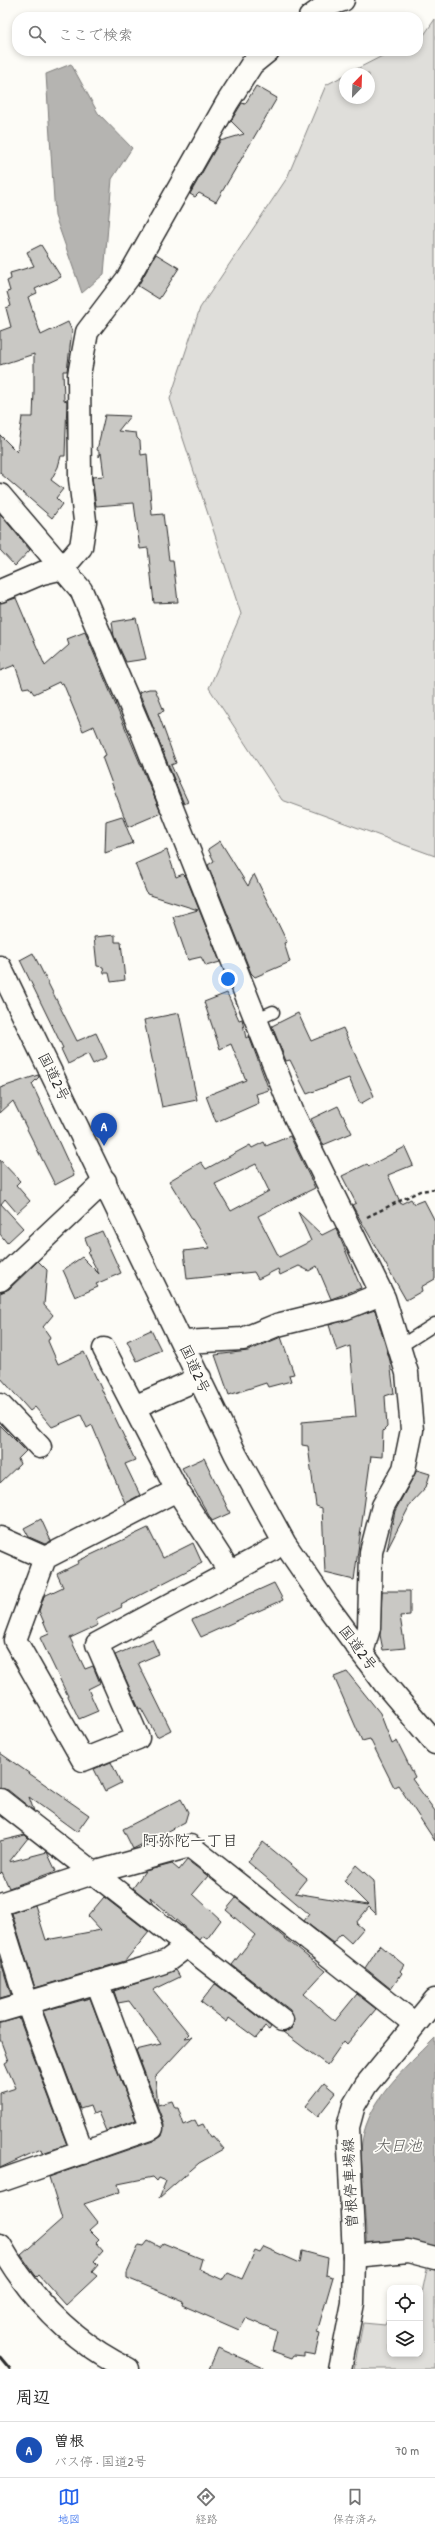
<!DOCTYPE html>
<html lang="ja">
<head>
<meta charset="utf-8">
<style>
	body { margin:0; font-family:"Patrick Hand","Klee One",sans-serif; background:#f2f2f2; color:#222 }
	.controls { position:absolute; right:12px; bottom:12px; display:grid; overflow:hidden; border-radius:8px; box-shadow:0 2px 6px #0003 }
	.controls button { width:36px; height:36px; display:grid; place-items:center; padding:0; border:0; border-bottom:1px solid #e0e0e0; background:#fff; color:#222; font:20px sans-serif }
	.compass { position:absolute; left:339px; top:68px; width:36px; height:36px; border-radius:50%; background:#fff; box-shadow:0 2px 6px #0003; rotate:23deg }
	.you { position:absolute; left:228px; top:979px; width:14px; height:14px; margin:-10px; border:3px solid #fff; border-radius:50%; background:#1a73e8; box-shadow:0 0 0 6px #1a73e833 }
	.badge { display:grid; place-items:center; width:26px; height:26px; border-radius:50%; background:#2563eb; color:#fff; font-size:13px; font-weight:700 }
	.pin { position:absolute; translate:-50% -33px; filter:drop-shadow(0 1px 2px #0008) }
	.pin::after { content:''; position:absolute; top:21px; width:14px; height:12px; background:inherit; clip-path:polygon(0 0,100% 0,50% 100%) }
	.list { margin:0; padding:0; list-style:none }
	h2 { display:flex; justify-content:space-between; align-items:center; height:52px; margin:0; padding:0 16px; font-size:17px }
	h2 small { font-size:13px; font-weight:400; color:#767676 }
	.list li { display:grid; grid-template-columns:26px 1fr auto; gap:12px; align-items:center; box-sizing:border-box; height:56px; padding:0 16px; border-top:1px solid #e0e0e0 }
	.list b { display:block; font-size:15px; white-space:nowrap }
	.list p { margin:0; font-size:13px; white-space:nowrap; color:#767676 }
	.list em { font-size:13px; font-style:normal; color:#767676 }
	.icon { flex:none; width:22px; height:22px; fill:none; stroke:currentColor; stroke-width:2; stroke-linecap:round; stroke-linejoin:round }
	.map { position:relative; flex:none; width:435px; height:2369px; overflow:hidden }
	.search { position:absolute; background:#fff; box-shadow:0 2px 6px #0003; left:12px; right:12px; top:12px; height:44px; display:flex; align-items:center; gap:10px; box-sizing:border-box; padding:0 14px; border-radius:16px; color:#767676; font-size:15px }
	.sheet { height:108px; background:#fff }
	nav { display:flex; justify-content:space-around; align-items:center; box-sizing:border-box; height:56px; border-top:1px solid #e0e0e0; background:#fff; font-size:11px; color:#767676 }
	nav a { display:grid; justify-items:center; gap:2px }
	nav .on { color:#2563eb }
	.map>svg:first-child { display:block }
</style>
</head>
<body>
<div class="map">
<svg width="435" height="2369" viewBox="0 0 435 2369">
	<rect width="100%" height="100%" fill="#fdfcf7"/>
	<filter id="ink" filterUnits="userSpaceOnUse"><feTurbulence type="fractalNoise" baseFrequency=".025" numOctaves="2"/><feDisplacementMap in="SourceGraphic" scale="8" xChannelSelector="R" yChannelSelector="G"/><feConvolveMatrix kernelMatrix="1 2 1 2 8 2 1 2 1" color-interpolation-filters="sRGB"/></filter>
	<g filter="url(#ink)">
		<!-- green -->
		<path fill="#dfdeda" stroke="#858482" d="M435,19V856L282,800L209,688L241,614L170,399L200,308L287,178L326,85L345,75V98H369V74H347L392,51H418V38L424,35Z
			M428,2264L435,2268V2369H354L363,2323L385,2325L390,2313V2354H420V2293H422Z"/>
		<!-- water -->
		<path fill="#b5b4b1" stroke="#7e7d7b" d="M71,64L98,113L132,148L112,179L104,274L82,293L55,216L46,74Z
			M435,2038V2251L367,2246L361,2152C363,2103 403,2071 435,2038Z"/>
		<!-- building -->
		<path fill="#c9c8c4" stroke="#2b2b2b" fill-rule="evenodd" d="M256,86L277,98L216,202L199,193L195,197L190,194L220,141L244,134L231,121L242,103L245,104Z
			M41,245L61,277L35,289L37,293L28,297L41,335L68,322L72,331L67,371H63L64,400L67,401L65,456H61L58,467L51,480L63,489L56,498L62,504L52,518L0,473V435L17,452L22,417H33L34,391V354L0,365V331L11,327L6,308L11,306L7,292L10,291L7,281L11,279L10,273L34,266L27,252Z
			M156,254L179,268L159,299L138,286Z
			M105,415L130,416L118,431L136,433L137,438L140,441L141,455L147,454L152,515L163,514L169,560H173L178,602L154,603L148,548L140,549L134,503L96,506L92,477L104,476L101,453L99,457V451L97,450Z
			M0,514L30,550L15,566L0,550Z
			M16,598L45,666L69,645L67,639L85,632L161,813L128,827L102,757L106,755L94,726L83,731L63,683L60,684L59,682L34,694L29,687L23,688L15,665L0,671V603Z
			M136,618L146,659L126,662L114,636L112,622Z
			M149,689H155L164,711L158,713L176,763L171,765L188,802L184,804L139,692Z
			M122,816L133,843L105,853L106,821Z
			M220,841L248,886L254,874L287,942L284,943L290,962L255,977L251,973L208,865L214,861L208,849Z
			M167,850L176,877L183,874L186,877L220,962L206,966L201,957L188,960L173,917L198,910L147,894L135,864Z
			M115,935V942H121L125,980L111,982L109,973H104L103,967L97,966L94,937Z
			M33,953L77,1041L96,1033L107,1057L93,1064L88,1054L68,1064L61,1049L63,1048L20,960Z
			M227,993L239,1020L242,1019L246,1038L249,1036L269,1090L256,1094L259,1103L216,1122L206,1096L246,1080L231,1044L220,1049L204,1002Z
			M179,1013L197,1100L162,1107L144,1020Z
			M298,1013L311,1041L343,1028L374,1096L360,1104L349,1078L307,1094L290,1060L286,1061L272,1026Z
			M38,1075L39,1077L32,1084L74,1175L55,1185L13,1101L0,1113V1088Z
			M338,1106L352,1133L323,1145L311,1119Z
			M290,1136L315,1188L258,1216L279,1257L311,1241L298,1212L322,1235L336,1228L361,1288L331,1299L317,1266L309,1271L299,1266L280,1275L278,1269L258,1279L254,1272L187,1279L184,1251L210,1248L169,1181L201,1162L206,1169L250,1145L252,1148L264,1142L266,1146ZM256,1164L269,1191L231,1211L215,1184Z
			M405,1147L413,1165L388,1175L401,1204L411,1199L414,1204L424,1200L435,1221V1279L421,1287L422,1291L406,1300L352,1205L356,1203L342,1176L367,1164L369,1166Z
			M0,1160L20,1181L16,1185L30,1201L17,1213L5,1199L1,1204L23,1228L7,1243L0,1234Z
			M102,1231L121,1273L96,1284L98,1287L75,1297L63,1270L82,1257L99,1274L88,1253L90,1251L85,1238Z
			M38,1261L47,1270L44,1305L53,1315L43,1327L50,1337L48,1341L58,1364L84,1352L135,1460L125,1464L140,1495L125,1503L92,1425L87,1428L81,1415L52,1427L35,1407L30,1411L0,1377V1293L9,1289Z
			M375,1310L390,1361L394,1393L385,1396L387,1427L383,1431L382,1457L371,1456L354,1580L325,1573L322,1508L316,1506L308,1446L302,1445V1422L356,1417L350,1346L337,1351L329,1325Z
			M151,1330L161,1350L137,1361L127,1341Z
			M281,1337L294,1374L289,1375L291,1381L268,1387L266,1383L229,1395L215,1355L248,1351Z
			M0,1425L26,1451L18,1459L20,1464L0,1483Z
			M204,1458L230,1513L212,1521L182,1468Z
			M417,1470L430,1474L426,1487L411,1503L387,1550L395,1511Z
			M41,1519L51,1541L45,1544L29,1537L24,1528Z
			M148,1528L163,1558L193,1543L202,1563L121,1605L122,1607L96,1620L98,1625L70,1638L85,1669L93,1666L100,1683L88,1689L98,1711L79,1719L40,1638L49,1634L39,1611L44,1596L63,1587L57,1574L79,1563L78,1561Z
			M274,1583L283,1600L201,1637L192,1620Z
			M382,1591H410V1615L400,1616L405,1648L383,1650L380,1635Z
			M152,1639L159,1654L138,1663L171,1730L157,1737L141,1708L139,1709L115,1655Z
			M347,1672L380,1713L392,1744L397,1741L415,1777L412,1779L435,1811V1841L398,1785L394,1787L370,1739L362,1741L334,1677Z
			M0,1753L89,1815L77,1832L29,1797L34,1811L8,1790L0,1788Z
			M111,1762L121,1783L105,1791L94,1769Z
			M181,1799L188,1812L185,1822L133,1849L123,1829Z
			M25,1835L28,1838L9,1862L47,1852L56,1871L9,1888L2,1872L0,1874V1841Z
			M263,1842L307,1878L295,1893L368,1905L344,1881L356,1865L374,1881L376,1914L369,1907L356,1923L363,1929L351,1943L341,1934L333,1943L304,1921L309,1914L248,1862Z
			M187,1860L208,1876L193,1894L221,1920L207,1939L202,1936L199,1940L150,1897L153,1904L133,1888L145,1871L172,1864L179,1870Z
			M104,1897L149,1932L125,1961L35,1988L12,1913L35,1905L46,1940L101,1930L88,1916Z
			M236,1898L325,1971L304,1994L335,2021L357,1994L376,2009L347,2044L344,2041L327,2065L283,2032L292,2028L294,2022L290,2010L232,1965L255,1935L226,1910Z
			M380,1945L404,1965L400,1971L402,1973L391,1989L365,1968Z
			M0,1959L11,1995L0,1998Z
			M176,1970L180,1977L153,1990L189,2034L185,2038L192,2037L155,2077L158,2105L172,2101L175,2108H178L184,2125L195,2120L198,2126L203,2124L210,2137L213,2136L224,2149L199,2163L159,2198L166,2181L159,2178L157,2181L153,2177L118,2184L120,2192L84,2204L98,2222L89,2230L99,2240L96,2243L103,2251L94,2261L98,2265L92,2272L97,2276L66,2305L39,2275L37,2277L35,2275L21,2255L62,2219L49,2177L156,2140L162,2136L164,2124L136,2050L161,2044L129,2001L118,2003L114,1991Z
			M215,1984L217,1985L271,2027L269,2030L265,2027L256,2038L229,2018L227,2022L201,2002Z
			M90,1998L136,2120L106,2131L98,2112L93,2114L90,2106L80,2109L43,2011Z
			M19,2018L67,2145L42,2153L41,2149L0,2168V2093L16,2088L5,2063L8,2061L0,2039V2023Z
			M324,2083L336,2093L318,2116L306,2106Z
			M148,2241L160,2247L163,2243L202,2259L199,2269L223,2280L228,2273L242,2279L255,2251L260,2253L264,2247L300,2263L302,2251L328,2258L326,2275L333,2277L317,2332L320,2333L315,2355L304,2353V2356L294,2355L292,2358L272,2351L277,2331L246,2318L239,2330L182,2305L183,2301L127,2278V2272L139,2245L144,2246Z
			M218,2348L266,2369H209Z"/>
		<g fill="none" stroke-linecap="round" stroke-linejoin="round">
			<!-- lane casing -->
			<g stroke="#2b2b2b" stroke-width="15">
				<path id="lane" d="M255,1020L273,1012
					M399,1347L435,1324"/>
			</g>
			<!-- street casing -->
			<g stroke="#2b2b2b" stroke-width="25">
				<path id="street" d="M310,17L325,6L343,0
					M0,495L81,590L141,730L293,1113L384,1298L407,1373L412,1430L404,1469L383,1506L371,1552L369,1628L362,1653
					M0,591L42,573L63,568L81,547L85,521L80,479L79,375L87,332L128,278L227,103L252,64L268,51
					M183,1342L243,1339L277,1325L346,1308L381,1294
					M0,1405L40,1447
					M134,1407L200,1378
					M0,1538L45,1558L15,1640L83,1760L138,1738L97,1644L272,1550
					M45,1558L177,1490L104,1349L177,1490L230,1572
					M0,1800L282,2020
					M0,1904L93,1873L190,1846L415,2024
					M0,1917L27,2003L83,2153
					M0,2011L146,1968L167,1961L187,1946
					M0,2181L152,2128L97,1982
					M0,2245C31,2299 72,2342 128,2369
					M354,2256L408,2251L435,2258"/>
			</g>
			<!-- secondary casing -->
			<g stroke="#2b2b2b" stroke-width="25">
				<path id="secondary" d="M0,1280L105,1181
					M340,2369L353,2303L354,2256L348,2127L354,2105L366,2085L435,2000"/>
			</g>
			<!-- highway casing -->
			<g stroke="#2b2b2b" stroke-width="25">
				<path id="highway" d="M0,967L236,1455L285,1544L328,1607L385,1684L435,1743"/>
			</g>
			<!-- path -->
			<path stroke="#2b2b2b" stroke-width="2.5" stroke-dasharray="4 3" stroke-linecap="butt" d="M367,1217L420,1191L435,1189"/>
			<!-- lane -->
			<use href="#lane" stroke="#fdfcf7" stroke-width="12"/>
			<!-- street -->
			<use href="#street" stroke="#fdfcf7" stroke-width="22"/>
			<!-- secondary -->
			<use href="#secondary" stroke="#fdfcf7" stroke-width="22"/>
			<!-- highway -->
			<use href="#highway" stroke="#fdfcf7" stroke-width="22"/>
			<!-- rail -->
			<path stroke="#2b2b2b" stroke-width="3" d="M0,2357L10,2369"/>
		</g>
	</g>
	<g text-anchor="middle" stroke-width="3.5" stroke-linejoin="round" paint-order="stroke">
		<!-- street labels -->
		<g font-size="15" fill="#2b2b2b" stroke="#fdfcf7">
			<text transform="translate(54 1077) rotate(64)" y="5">国道2号</text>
			<text transform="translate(195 1369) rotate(65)" y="5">国道2号</text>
			<text transform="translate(358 1648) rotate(53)" y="5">国道2号</text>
			<text transform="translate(350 2183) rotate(-93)" y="5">曽根停車場線</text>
		</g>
		<!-- neighbourhood labels -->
		<g font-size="16" fill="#2b2b2b" stroke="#fdfcf7">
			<text x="190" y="1846">阿弥陀一丁目</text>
		</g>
		<!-- water labels -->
		<g font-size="16" font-style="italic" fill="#5b5b5a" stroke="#fdfcf7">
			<text x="398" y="2151">大日池</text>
		</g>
	</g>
</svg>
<div class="controls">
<button><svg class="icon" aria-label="locate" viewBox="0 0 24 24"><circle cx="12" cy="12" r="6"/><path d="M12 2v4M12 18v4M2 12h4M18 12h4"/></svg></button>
<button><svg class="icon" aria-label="layers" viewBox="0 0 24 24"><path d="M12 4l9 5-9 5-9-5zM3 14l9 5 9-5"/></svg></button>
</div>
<svg class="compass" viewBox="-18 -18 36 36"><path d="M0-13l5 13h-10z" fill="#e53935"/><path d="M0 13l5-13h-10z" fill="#767676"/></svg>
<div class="you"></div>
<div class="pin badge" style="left:104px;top:1146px;background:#1a4fb4">A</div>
<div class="search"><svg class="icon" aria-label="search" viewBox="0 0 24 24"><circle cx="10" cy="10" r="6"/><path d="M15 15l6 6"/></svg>ここで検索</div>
</div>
<section class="sheet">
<h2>周辺<small></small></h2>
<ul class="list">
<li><span class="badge" style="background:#1a4fb4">A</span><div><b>曽根</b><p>バス停 · 国道2号</p></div><em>70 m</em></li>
</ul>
</section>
<nav>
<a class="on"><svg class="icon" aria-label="map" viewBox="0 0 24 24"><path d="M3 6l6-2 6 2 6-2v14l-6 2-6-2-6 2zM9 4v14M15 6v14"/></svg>地図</a>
<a><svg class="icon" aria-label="directions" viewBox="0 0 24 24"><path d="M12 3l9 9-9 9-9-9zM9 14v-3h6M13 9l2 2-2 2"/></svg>経路</a>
<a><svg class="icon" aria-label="saved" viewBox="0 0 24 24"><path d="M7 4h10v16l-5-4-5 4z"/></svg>保存済み</a>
</nav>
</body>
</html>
